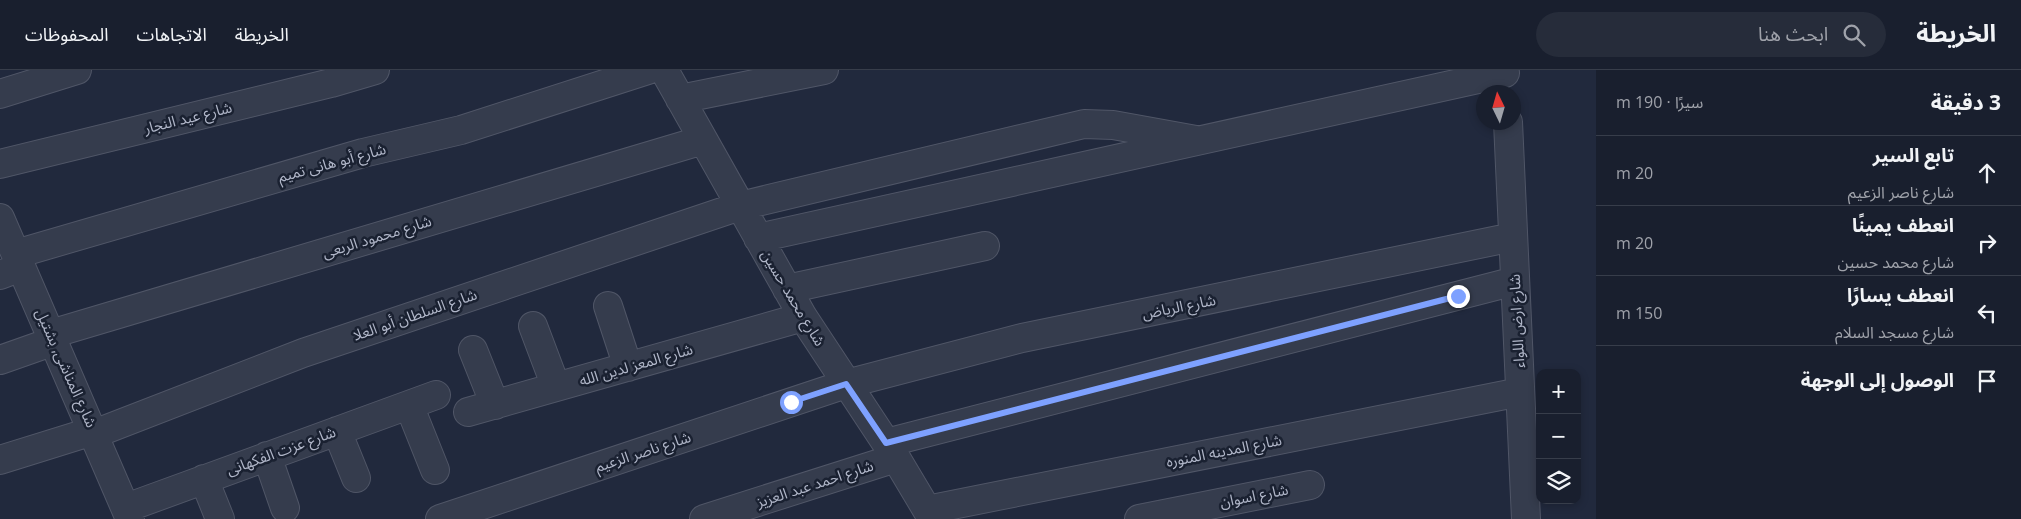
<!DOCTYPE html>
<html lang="ar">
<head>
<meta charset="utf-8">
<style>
	body { margin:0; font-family:"Open Sans","Noto Sans Arabic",sans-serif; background:#262c3a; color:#f1f3f6; direction:rtl }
	.controls { position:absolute; right:15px; bottom:15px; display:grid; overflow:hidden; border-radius:10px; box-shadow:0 2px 8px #0003 }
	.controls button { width:45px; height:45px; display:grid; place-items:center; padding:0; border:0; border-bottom:1px solid #373d4a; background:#191f2e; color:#f1f3f6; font:25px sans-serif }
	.compass { position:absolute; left:1476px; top:15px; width:45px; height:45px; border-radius:50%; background:#191f2e; box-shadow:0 2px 8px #0003; rotate:355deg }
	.stop { position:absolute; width:15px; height:15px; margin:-11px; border:4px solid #7ea1ff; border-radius:50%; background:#fff }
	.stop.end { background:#7ea1ff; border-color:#fff; box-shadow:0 1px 5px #0008 }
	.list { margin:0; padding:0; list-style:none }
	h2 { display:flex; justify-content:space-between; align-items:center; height:65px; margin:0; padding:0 20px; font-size:21px }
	h2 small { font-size:16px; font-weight:400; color:#9fa2aa }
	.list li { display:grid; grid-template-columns:32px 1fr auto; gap:15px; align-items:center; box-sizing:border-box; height:70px; padding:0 20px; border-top:1px solid #373d4a }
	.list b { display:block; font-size:19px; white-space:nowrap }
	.list p { margin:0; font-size:16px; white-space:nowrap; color:#9fa2aa }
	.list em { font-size:16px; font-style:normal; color:#9fa2aa }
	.icon { flex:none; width:28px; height:28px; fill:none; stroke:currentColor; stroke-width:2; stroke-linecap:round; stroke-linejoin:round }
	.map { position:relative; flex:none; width:1596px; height:449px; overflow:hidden; direction:ltr }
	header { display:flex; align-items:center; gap:30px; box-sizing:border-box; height:70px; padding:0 25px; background:#191f2e; border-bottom:1px solid #373d4a }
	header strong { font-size:24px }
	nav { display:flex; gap:28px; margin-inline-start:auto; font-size:18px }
	.search { width:350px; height:45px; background:#262c3a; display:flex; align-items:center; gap:12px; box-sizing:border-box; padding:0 18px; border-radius:28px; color:#9fa2aa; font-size:19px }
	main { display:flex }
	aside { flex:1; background:#191f2e }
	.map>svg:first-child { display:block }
</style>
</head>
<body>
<header>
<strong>الخريطة</strong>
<div class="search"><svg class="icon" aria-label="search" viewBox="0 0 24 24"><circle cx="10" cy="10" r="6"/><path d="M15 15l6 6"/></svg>ابحث هنا</div>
<nav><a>الخريطة</a><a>الاتجاهات</a><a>المحفوظات</a></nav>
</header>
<main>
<aside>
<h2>3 دقيقة<small>سيرًا · 190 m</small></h2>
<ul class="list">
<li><svg class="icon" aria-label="ahead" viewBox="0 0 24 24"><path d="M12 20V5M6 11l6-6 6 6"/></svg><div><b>تابع السير</b><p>شارع ناصر الزعيم</p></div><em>20 m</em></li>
<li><svg class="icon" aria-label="right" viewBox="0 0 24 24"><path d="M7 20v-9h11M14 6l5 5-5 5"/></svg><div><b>انعطف يمينًا</b><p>شارع محمد حسين</p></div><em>20 m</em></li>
<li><svg class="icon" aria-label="left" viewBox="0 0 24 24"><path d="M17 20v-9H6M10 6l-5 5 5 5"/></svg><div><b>انعطف يسارًا</b><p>شارع مسجد السلام</p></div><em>150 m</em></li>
<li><svg class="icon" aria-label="arrive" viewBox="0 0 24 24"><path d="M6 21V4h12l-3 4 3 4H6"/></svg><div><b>الوصول إلى الوجهة</b></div></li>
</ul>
</aside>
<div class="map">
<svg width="1596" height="449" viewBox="0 0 1596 449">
	<rect width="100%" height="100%" fill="#21293d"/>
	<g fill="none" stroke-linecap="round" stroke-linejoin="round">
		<!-- minor casing -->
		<g stroke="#505667" stroke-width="30">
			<path id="minor" d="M664,0L803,247L896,388L927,440L935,449
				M0,24L77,0
				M680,29L824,0
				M1508,52L1526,449
				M0,94L331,13L375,0
				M0,148L130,449
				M758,168L1505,3
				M16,184L363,83L461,60L648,0
				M0,205L21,197
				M787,219L985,176
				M608,236L628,297
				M533,256L556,317
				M51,264L703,70
				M473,280L495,335
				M0,290L54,271
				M409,335L435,400
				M468,342L803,247
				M337,361L356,408
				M94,364L303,283L740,136L1084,54L1113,55L1196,70
				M886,373L1515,211
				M267,386L285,438
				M0,390L93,361
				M204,409L220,449
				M126,438L436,325
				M927,440L1520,322
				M440,449L846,314L1022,268L1513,167
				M704,449L896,388
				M1139,449L1310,415"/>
		</g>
		<!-- minor -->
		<use href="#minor" stroke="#353c4d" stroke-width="28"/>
	</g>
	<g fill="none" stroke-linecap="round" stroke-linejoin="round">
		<!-- route -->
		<path stroke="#7ea1ff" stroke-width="6" d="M791,332L846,314L886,373L1458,226"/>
	</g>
	<g text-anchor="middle" stroke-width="5" stroke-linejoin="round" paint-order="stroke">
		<!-- street labels -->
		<g font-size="15" fill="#b0b6c8" stroke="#1a2131">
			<text transform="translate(188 48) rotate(-14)" y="5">شارع عيد النجار</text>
			<text transform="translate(332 93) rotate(-15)" y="5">شارع أبو هانى تميم</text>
			<text transform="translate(377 167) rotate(-17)" y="5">شارع محمود الربعى</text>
			<text transform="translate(793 228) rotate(59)" y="5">شارع محمد حسين</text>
			<text transform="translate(1179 237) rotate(-11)" y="5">شارع الرياض</text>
			<text transform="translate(415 245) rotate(-19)" y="5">شارع السلطان أبو العلا</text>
			<text transform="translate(1517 251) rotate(-93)" y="5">شارع ارض اللواء</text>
			<text transform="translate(636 295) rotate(-16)" y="5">شارع المعز لدين الله</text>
			<text transform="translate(66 298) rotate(66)" y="5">شارع المناشى, بشتيل</text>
			<text transform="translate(281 381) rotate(-20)" y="5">شارع عزت الفكهانى</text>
			<text transform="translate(1224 381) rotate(-11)" y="5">شارع المدينه المنوره</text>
			<text transform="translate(643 382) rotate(-18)" y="5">شارع ناصر الزعيم</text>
			<text transform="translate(815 414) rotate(-18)" y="5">شارع احمد عبد العزيز</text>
			<text transform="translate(1254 426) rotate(-11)" y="5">شارع اسوان</text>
		</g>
	</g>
</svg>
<div class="controls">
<button>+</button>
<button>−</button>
<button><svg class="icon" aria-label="layers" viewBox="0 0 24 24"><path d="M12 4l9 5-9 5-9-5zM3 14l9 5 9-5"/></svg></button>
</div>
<svg class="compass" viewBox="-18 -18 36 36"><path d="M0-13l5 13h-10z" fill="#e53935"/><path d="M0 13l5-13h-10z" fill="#9fa2aa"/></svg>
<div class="stop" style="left:791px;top:332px"></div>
<div class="stop end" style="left:1458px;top:226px"></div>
</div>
</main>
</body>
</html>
